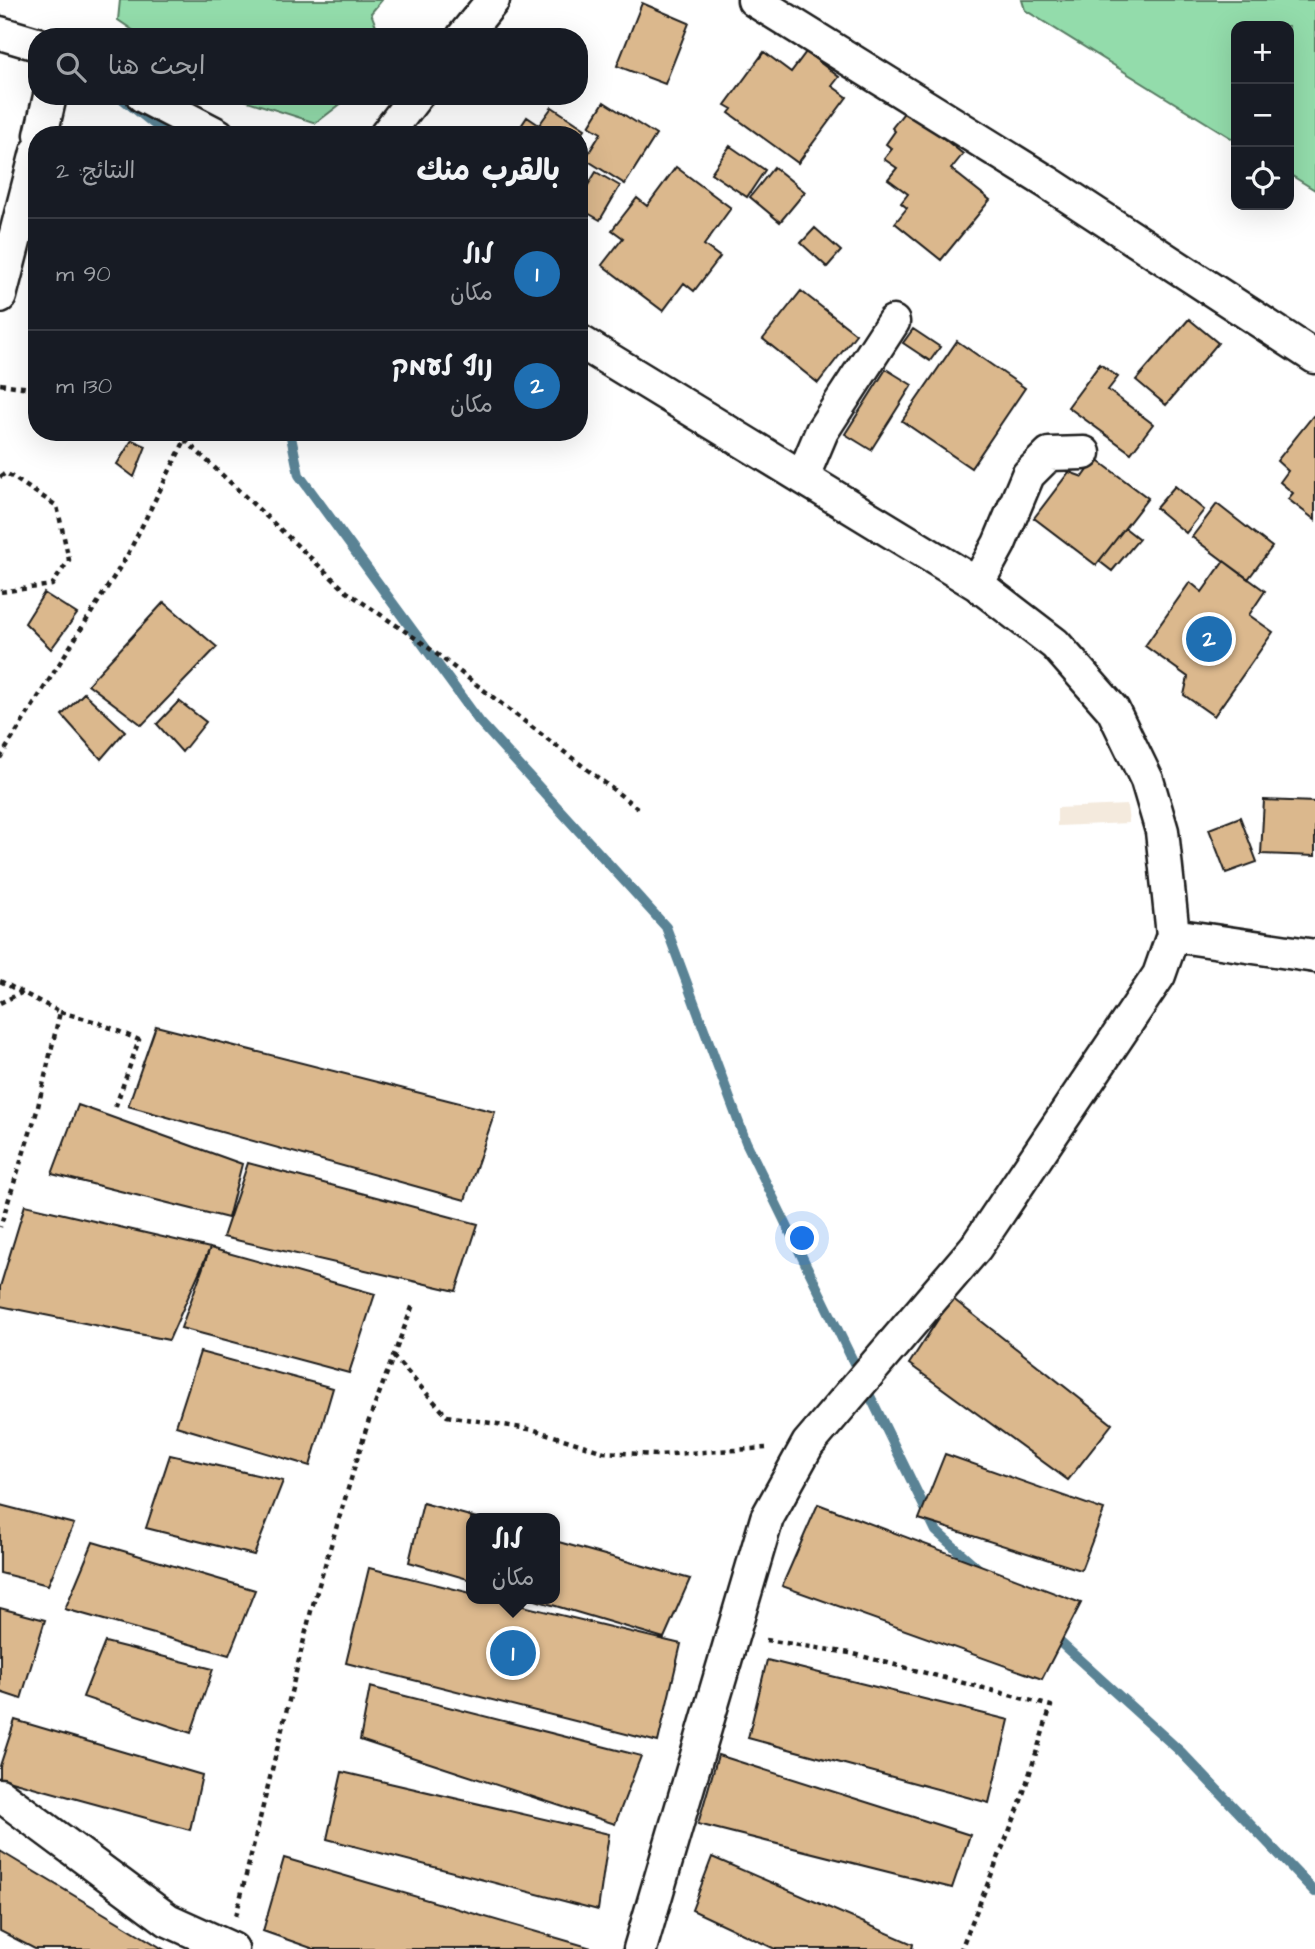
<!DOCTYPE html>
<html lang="ar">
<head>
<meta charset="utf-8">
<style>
	body { margin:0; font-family:"Architects Daughter","Playpen Sans Arabic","Playpen Sans Hebrew",sans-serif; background:#20242c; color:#f1f3f6; direction:rtl }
	.controls { position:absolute; right:21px; top:21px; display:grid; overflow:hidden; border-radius:14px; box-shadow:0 7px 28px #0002 }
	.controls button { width:63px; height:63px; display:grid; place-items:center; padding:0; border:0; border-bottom:2px solid #363941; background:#171b24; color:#f1f3f6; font:35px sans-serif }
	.you { position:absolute; left:803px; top:1239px; width:24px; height:24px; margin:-18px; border:5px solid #fff; border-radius:50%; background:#1a73e8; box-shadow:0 0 0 10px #1a73e833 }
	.badge { display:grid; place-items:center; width:46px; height:46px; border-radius:50%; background:#1f6fb2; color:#fff; font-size:23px; font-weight:700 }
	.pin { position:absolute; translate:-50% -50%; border:4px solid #fff; box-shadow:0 2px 7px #0006 }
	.popup { position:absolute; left:466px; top:1513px; width:94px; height:91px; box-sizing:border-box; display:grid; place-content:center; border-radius:14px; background:#171b24; filter:drop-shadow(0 2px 5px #0005); font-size:23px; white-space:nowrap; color:#9ea1a6 }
	.popup b { font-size:26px; color:#f1f3f6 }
	.popup::after { content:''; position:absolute; left:50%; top:100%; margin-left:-14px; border:14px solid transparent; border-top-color:#171b24 }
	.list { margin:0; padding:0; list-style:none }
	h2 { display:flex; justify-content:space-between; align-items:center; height:91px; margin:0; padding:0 28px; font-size:30px }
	h2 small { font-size:23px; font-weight:400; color:#9ea1a6 }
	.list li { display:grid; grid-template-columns:46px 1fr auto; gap:21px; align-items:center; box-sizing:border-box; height:112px; padding:0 28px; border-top:2px solid #363941 }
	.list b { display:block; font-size:26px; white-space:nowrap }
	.list p { margin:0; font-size:23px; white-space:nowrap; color:#9ea1a6 }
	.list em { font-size:23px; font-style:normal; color:#9ea1a6 }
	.icon { flex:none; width:38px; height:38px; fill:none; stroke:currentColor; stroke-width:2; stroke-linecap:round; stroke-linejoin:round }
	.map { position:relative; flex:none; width:1315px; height:1949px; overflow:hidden; direction:ltr }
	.search { position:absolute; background:#171b24; box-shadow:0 7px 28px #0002; left:28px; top:28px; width:560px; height:77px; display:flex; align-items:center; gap:18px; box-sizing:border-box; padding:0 24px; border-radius:28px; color:#9ea1a6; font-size:26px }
	.panel { position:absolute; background:#171b24; box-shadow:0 7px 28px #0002; left:28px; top:126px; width:560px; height:315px; border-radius:28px; direction:rtl }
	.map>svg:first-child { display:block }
</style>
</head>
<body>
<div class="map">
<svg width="1315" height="1949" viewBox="0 0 1315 1949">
	<rect width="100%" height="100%" fill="#fff"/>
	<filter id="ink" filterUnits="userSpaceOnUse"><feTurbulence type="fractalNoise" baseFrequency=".0143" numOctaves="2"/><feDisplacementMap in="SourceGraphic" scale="14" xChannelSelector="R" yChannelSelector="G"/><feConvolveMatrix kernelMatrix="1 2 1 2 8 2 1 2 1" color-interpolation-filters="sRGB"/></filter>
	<g filter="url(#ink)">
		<!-- built -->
		<path fill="#f4eadd" d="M1127,805L1129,823L1057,826V808Z"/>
		<!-- green -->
		<path fill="#93dcab" stroke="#587c64" stroke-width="2" d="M120,0H382L371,13L380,37H143L118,20Z
			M1022,0H1315V190L1289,174V26H1236V141L1025,10Z
			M232,96H351L316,123Z"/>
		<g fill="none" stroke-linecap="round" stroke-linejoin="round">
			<!-- stream -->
			<path stroke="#5a8395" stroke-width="10" d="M119,96L168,135
				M290,432L299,475L479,721L666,927L746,1142L936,1531L980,1570
				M1052,1635L1181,1752L1315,1892"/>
		</g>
		<!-- building -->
		<path fill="#dbb88d" stroke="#1c1c1c" stroke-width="2" d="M642,3L689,23L665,84L617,66Z
			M764,52L791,72L806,52L839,77L832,86L847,97L798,163L729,113L732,109L725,105Z
			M604,102L656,135L625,184L585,159L601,133L589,126Z
			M552,107L585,129L579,138V135H515L527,117L539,125Z
			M907,109L963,154L951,169L990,200L941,260L895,223L907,208L901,203L908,194L888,179L897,168L884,159L892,149L886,144L895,131L892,128Z
			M730,146L765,170L747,197L711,173Z
			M676,167L731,208L704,245L720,257L694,291L684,283L663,311L602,265L623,238L612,230L637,198L647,206Z
			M774,167L805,192L780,222L750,197Z
			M596,172L620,186L600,220L579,208V200Z
			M815,228L841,251L827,267L801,243Z
			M801,291L856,334L818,383L763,339Z
			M1189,319L1218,343L1166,405L1136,380Z
			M913,329L940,347L930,361L903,343Z
			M957,341L1025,388L971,468L902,421Z
			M1100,364L1118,377L1108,390L1153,424L1131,453L1068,407Z
			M886,369L912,385L871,450L845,434Z
			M1313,416L1315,417V520L1288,499L1293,493L1280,482L1288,471L1277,461Z
			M132,440L146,446L134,477L117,464Z
			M1096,459L1148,498L1096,565L1034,518L1069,472L1083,477Z
			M1175,486L1204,510L1186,533L1156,508Z
			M1217,504L1272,547L1248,579L1192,537Z
			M1125,528L1139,539L1112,571L1099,561Z
			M1224,561L1265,591L1249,615L1273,632L1214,716L1184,695L1188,677L1145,646L1190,582L1202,592Z
			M44,593L77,614L51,649L25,623Z
			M164,602L217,647L142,725L88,684Z
			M84,693L125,731L101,759L62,715Z
			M179,701L206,722L182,752L157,724Z
			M1264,800L1315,802V856L1261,854Z
			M1240,817L1257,862L1226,873L1209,829Z
			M156,1026L495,1112L465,1200L128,1106Z
			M78,1105L242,1164L228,1218L52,1174Z
			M248,1163L478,1224L456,1291L223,1237Z
			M25,1205L210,1248L169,1340L0,1306V1287Z
			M210,1248L375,1294L349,1373L181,1328Z
			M952,1298L1112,1424L1068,1480L909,1364Z
			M200,1352L333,1388L310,1466L176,1426Z
			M945,1454L1104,1510L1081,1570L919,1519Z
			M170,1455L283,1481L254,1555L146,1528Z
			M423,1503L477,1518H471V1580L409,1562Z
			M818,1504L1081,1603L1042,1679L782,1586Z
			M0,1505L74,1524L48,1585L0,1573Z
			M555,1541L690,1579L664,1638L532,1599H555Z
			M93,1542L255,1590L229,1655L65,1609Z
			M369,1568L471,1593V1599H494L681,1644L658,1742L346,1663Z
			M0,1608L45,1620L21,1699L0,1692Z
			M105,1642L213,1669L191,1733L83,1697Z
			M767,1660L1009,1720L989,1803L748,1738Z
			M370,1687L641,1756L615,1824L360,1740Z
			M15,1720L202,1775L190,1830L0,1778V1766Z
			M718,1755L970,1835L952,1888L698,1824Z
			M342,1772L609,1834L598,1910L327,1839Z
			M0,1851L163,1949H35L0,1931Z
			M712,1857L913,1944L912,1949H775L692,1910Z
			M284,1858L595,1949H314L263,1931Z"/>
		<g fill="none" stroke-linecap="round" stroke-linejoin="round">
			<!-- street casing -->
			<g stroke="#1c1c1c" stroke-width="37">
				<path id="street" d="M754,0L1047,182L1315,357
					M0,33L37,44
					M463,37L493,0
					M143,96L218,135
					M41,135L50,96
					M386,135L416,96
					M0,296L37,152
					M579,341L977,584L1055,644L1113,710L1147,780L1162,831L1173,935L1159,975L976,1247L808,1444L767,1518L640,1949
					M803,476L822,431L893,322
					M977,584L999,544L1028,475L1049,454L1084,453
					M1173,935L1315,956
					M0,1795L168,1920L232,1949"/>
			</g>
			<!-- path -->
			<path stroke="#1c1c1c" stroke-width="4.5" stroke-dasharray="5 5" stroke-linecap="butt" d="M0,384L37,389
				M185,440L347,592L421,642L640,810
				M0,477L6,473L57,506L69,560L52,585L0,592
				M0,758L127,556L189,432
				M0,981L60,1012L37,1111L0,1227
				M0,1003L23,992
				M60,1012L97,1022L139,1040L115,1108
				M393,1356L447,1416L535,1430L604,1452L657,1455L766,1448
				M766,1640L850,1653L1051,1706L1019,1807L961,1949
				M236,1916L311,1611L368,1423L414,1302"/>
			<!-- street -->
			<use href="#street" stroke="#fff" stroke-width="32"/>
		</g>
	</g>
</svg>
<div class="controls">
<button>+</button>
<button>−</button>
<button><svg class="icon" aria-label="locate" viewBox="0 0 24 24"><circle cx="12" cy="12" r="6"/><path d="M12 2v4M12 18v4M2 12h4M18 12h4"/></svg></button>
</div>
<div class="you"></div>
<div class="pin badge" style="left:513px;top:1653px">1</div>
<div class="popup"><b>לול</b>مكان</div>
<div class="pin badge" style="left:1209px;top:639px">2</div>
<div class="search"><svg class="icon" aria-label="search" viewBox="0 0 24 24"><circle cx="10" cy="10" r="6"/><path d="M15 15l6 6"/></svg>ابحث هنا</div>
<section class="panel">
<h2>بالقرب منك<small>النتائج: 2</small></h2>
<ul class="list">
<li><span class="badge">1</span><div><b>לול</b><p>مكان</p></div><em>90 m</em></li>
<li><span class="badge">2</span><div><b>נוף לעמק</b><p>مكان</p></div><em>130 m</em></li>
</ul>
</section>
</div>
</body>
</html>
